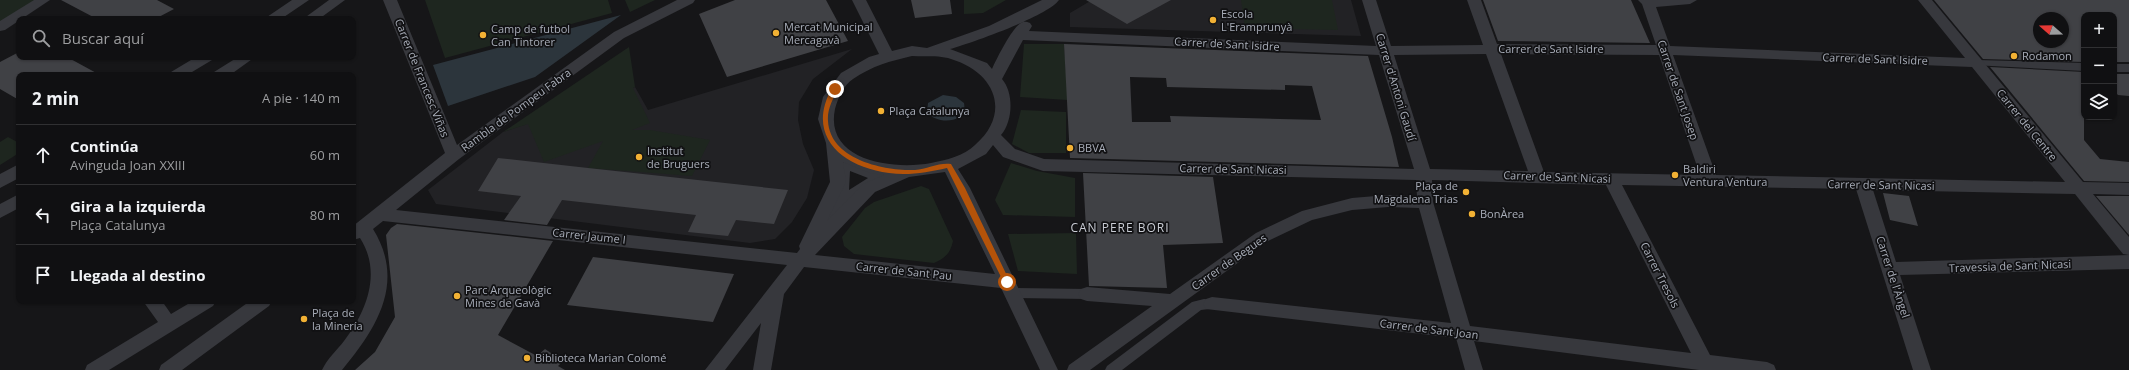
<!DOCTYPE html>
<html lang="es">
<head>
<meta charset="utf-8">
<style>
	body { margin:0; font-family:"Open Sans",sans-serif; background:#19191b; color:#f1f3f6 }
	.controls { position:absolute; right:12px; top:12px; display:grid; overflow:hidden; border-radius:8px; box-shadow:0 1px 3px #0004 }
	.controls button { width:36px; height:36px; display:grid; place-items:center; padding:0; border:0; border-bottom:1px solid #303032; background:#101012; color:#f1f3f6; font:20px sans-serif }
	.compass { position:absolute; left:2033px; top:12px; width:36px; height:36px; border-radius:50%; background:#101012; box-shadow:0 1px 3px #0004; rotate:290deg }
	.stop { position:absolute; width:12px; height:12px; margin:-9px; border:3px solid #b45309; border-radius:50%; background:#fff }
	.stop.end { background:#b45309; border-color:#fff; box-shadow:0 1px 4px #0008 }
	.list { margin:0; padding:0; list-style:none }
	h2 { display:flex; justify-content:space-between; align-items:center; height:52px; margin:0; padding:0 16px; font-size:17px }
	h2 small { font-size:13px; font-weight:400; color:#9c9d9f }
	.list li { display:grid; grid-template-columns:26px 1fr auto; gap:12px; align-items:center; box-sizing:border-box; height:60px; padding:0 16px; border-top:1px solid #303032 }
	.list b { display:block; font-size:15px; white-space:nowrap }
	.list p { margin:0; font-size:13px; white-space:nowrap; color:#9c9d9f }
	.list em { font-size:13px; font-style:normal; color:#9c9d9f }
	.icon { flex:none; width:22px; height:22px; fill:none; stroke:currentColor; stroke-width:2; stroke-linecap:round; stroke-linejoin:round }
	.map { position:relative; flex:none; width:2129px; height:370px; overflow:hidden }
	.search { position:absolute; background:#101012; box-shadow:0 1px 3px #0004; left:16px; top:16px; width:340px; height:44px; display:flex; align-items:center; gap:10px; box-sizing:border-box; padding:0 14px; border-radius:8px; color:#9c9d9f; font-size:15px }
	.panel { position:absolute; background:#101012; box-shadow:0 1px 3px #0004; left:16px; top:72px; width:340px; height:232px; border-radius:8px }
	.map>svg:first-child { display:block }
</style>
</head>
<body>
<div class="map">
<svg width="2129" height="370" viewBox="0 0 2129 370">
	<rect width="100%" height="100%" fill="#161618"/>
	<!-- built -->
	<path fill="#222225" d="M1092,0H1351L1361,36L1070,27V13Z
		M852,49L813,79L799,102L798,120L803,144L814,170L807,198L792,222L775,239L750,243L436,204L428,190L503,132L635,87L648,110Z"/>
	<!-- green -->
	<path fill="#1e261f" d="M0,0H35L0,22Z
		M425,0H608L612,13L445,58Z
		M625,0H655L630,12Z
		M964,0H1006L983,13L964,14Z
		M1241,0H1332L1338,30L1245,28Z
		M1024,44H1064L1068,100L1020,97Z
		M629,47L635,87L633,88L650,123L632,130H650L710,140L692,176L588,168L603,141L544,162L528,124L503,132Z
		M1021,110L1066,112V153H1029L1012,144Z
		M8,137L19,143V153L0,165V142Z
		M1011,163L1037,171L1075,178V217L1003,215L995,200Z
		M921,186L929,189L953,241C950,254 945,258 934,263L854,254L844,246L842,237L865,208L874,202Z
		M1076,233L1077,274L1018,271L1008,234Z"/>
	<!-- water -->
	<path fill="#2c353c" d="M621,15L535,77L448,106L433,65Z
		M943,95L956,97L964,103C968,124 936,125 927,112L928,103Z"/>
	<!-- building -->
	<path fill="#404145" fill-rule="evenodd" d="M61,0H157L174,9L155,19H97Z
		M735,0H826L848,41L727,77L699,14Z
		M911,0H950L952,14L915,18Z
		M1086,0H1171L1127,24Z
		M1483,0H1631L1650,43L1498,41Z
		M1934,0H2129V62H2114V15H2084V62L1983,59ZM2039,18H2063V42H2039Z
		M1064,44L1368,56L1392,137L1399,167L1070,158ZM1130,77L1166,78L1167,87L1285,90V85L1312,86L1321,120L1170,116L1171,122H1132Z
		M19,52V57H67L100,75H19V100L0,89V62Z
		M1990,67L2084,72V140L2100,159L2129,162V182L2084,181Z
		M2114,74H2129V96L2118,95L2114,91Z
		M498,158L588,168L788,190L774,224L736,220L728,236L688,232L696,215L562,200L547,225L504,220L521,196L478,191Z
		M1083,173L1213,177L1223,243L1163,245L1167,288L1089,286Z
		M1883,193L1909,196L1918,226L1890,220Z
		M2096,196H2129V235Z
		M397,224L553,241L498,335L537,356L545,349L563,361L558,366L565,370H355L375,352L395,317L386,235L391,228Z
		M593,257L734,274L713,322L567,305Z"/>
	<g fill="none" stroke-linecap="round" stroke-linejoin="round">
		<!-- pedestrian -->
		<path fill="#37383d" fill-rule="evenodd" d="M1977,60L2084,63V71L1973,65L1972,63Z
			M2114,64H2129V72H2114Z
			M845,161L883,174L885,177L883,180L858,195L813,251H805L803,248L837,190L839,165ZM850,171L868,178L849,190Z
			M1013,288L1087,289L1092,290L1094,294L1092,298L1087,299L1013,298L1008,297L1006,293L1008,289Z
			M1204,299L1217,300L1219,304L1217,308L1201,310L1122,370H1105L1107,366L1192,302Z"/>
		<!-- minor -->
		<path fill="#37383d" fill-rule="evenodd" d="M34,0H50L5,30L0,31V21Z
			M292,0H309L281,19H264Z
			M329,0H345L319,19H303Z
			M383,0H397L457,145L614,32L677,0H695L693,3L624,38L459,159L396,210L797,253L800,249L799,246L830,182L826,143L818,119L823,97L841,73L869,57L879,54L852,0H866L892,51L912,46L927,48L989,26L1042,0H1059C1048,16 971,43 950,49L987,63L992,69C997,58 1012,28 1021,23C1023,21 1027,22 1030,23L1032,26L1029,31L1376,46L1362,0H1376L1391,46L1483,45L1467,0H1481L1497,44L1656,45L1642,4L1638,0H1697L1690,4L1656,7L1670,46L1965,58L1918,0H1932L2083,182L2129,183V195L2093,194L2129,237V255L2123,254L2075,194L1873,190L1896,262L2129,255V269L1900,275L1931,370H1913L1856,189L1622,185L1710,355L1767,362L1774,365L1776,370H1699L1474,341L1483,370H1465L1456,338L1206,309L1203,304L1206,299L1212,297L1451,323L1419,208L1388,207L1352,210L1312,220L1268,241L1090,370H1067L1069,365L1152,306L1087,301L1081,299L1078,294L1081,289L1087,287L1170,294L1256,233L1302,211L1352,198L1388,195L1417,196L1416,180L1043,171L1003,157L993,145L986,154L958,169L970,188L1058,370H1040L1001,288L804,267L784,294L771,370H753L761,323L725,370H705L787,265L383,221L373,229C406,282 377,328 342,370H322C327,359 337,350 344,341C367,311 382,272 360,238L353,240V226L445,153ZM1023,40L1379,55L1414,169L1044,159L1015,149L1001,135C1013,121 1014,93 1002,79ZM1486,54L1528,171L1430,169L1394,55ZM1501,54L1659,55L1700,175L1544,172ZM1673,55L1972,67L2065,182L1716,175ZM912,56C924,57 939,55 951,59C995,72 1012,113 975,145C964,156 946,160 931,163C895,170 824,162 835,109C838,98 843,86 853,79C872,66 890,61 912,56ZM843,162L870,173L884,175L863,184L827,221L846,182ZM945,172L995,274L815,255L875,192L909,177ZM1432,180L1606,185L1691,353L1470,326L1433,202Z
			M196,57H214L212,60L187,75H169L171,72Z
			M238,57H255L230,75H212L214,72Z
			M19,164V178L0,188V174Z
			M19,194V208L0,218V204Z
			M143,301H162L171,314L193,301H216L213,306L109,370H85L87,365L158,322Z
			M250,301H272L269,306L182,370H159L161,365Z"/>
	</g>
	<!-- route -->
	<path fill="#b45309" d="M832,88L838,89C833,99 827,109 828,121C830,160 885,171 915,170C927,169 940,162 951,164L965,188L1010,282L1009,283H1004L947,168C928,172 909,176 889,173C842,167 805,136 832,88Z"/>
	<!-- markers -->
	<g fill="#f2b134" stroke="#111113" stroke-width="1.5">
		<circle cx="1213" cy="20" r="4"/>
		<circle cx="776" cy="33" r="4"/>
		<circle cx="483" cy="35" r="4"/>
		<circle cx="2014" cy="56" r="4"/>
		<circle cx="881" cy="111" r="4"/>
		<circle cx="1070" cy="148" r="4"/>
		<circle cx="639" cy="157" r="4"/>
		<circle cx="1675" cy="175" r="4"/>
		<circle cx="1466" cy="192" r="4"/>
		<circle cx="1472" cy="214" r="4"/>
		<circle cx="457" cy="296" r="4"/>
		<circle cx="304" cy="319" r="4"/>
		<circle cx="527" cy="358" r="4"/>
	</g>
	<g text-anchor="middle" stroke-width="3.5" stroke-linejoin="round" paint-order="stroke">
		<!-- poi labels -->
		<g font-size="11" fill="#a8adb8" stroke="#111113" text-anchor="start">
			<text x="1221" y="18">Escola<tspan x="1221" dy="13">L'Eramprunyà</tspan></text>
			<text x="784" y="31">Mercat Municipal<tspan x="784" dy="13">Mercagavà</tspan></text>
			<text x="491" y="33">Camp de futbol<tspan x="491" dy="13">Can Tintorer</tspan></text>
			<text x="2022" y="60">Rodamon</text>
			<text x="889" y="115">Plaça Catalunya</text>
			<text x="1078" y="152">BBVA</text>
			<text x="647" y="155">Institut<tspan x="647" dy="13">de Bruguers</tspan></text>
			<text x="1683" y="173">Baldiri<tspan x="1683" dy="13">Ventura Ventura</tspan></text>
			<text x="1458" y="190" text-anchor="end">Plaça de<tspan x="1458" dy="13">Magdalena Trias</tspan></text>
			<text x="1480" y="218">BonÀrea</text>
			<text x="465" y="294">Parc Arqueològic<tspan x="465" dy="13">Mines de Gavà</tspan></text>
			<text x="312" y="317">Plaça de<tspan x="312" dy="13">la Minería</tspan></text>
			<text x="535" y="362">Biblioteca Marian Colomé</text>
		</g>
		<!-- street labels -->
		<g font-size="11" fill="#a8adb8" stroke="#111113">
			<text transform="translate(1227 44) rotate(3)" y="4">Carrer de Sant Isidre</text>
			<text x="1551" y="53">Carrer de Sant Isidre</text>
			<text transform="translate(1875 59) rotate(2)" y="4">Carrer de Sant Isidre</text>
			<text transform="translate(422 78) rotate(68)" y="4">Carrer de Francesc Viñas</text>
			<text transform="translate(1396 87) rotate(73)" y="4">Carrer d'Antoni Gaudí</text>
			<text transform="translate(1678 90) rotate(71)" y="4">Carrer de Sant Josep</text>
			<text transform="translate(516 110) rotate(-36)" y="4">Rambla de Pompeu Fabra</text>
			<text transform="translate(2027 125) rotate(51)" y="4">Carrer del Centre</text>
			<text transform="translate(1233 169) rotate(1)" y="4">Carrer de Sant Nicasi</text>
			<text transform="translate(1557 177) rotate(2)" y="4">Carrer de Sant Nicasi</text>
			<text transform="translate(1881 185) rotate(1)" y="4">Carrer de Sant Nicasi</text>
			<text transform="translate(589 236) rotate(6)" y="4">Carrer Jaume I</text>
			<text transform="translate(1229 262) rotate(-35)" y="4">Carrer de Begues</text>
			<text transform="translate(2010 266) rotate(-2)" y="4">Travessia de Sant Nicasi</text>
			<text transform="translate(904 271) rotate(6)" y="4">Carrer de Sant Pau</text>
			<text transform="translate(1660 275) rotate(63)" y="4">Carrer Tresols</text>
			<text transform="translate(1893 277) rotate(72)" y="4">Carrer de l'Àngel</text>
			<text transform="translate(1429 329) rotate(7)" y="4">Carrer de Sant Joan</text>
		</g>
		<!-- neighbourhood labels -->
		<g font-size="12" letter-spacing="1" fill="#c9ccd4" stroke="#111113">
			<text x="1120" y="232">CAN PERE BORI</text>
		</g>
	</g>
</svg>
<div class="controls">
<button>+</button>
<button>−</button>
<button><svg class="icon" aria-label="layers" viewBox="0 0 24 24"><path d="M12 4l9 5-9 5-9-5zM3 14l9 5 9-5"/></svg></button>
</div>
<svg class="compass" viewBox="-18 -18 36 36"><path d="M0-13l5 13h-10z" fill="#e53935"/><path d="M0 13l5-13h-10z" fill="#9c9d9f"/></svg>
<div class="stop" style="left:1007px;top:282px"></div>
<div class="stop end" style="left:835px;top:89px"></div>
<div class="search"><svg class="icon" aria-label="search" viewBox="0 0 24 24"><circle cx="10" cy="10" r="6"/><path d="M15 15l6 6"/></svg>Buscar aquí</div>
<section class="panel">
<h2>2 min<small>A pie · 140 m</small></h2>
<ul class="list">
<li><svg class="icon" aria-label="ahead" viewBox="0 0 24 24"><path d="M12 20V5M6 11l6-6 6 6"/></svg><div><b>Continúa</b><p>Avinguda Joan XXIII</p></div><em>60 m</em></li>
<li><svg class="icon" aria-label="left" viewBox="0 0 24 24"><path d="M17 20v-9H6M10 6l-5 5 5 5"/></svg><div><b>Gira a la izquierda</b><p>Plaça Catalunya</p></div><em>80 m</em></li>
<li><svg class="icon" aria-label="arrive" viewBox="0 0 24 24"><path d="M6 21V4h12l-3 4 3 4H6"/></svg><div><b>Llegada al destino</b></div></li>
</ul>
</section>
</div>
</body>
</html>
